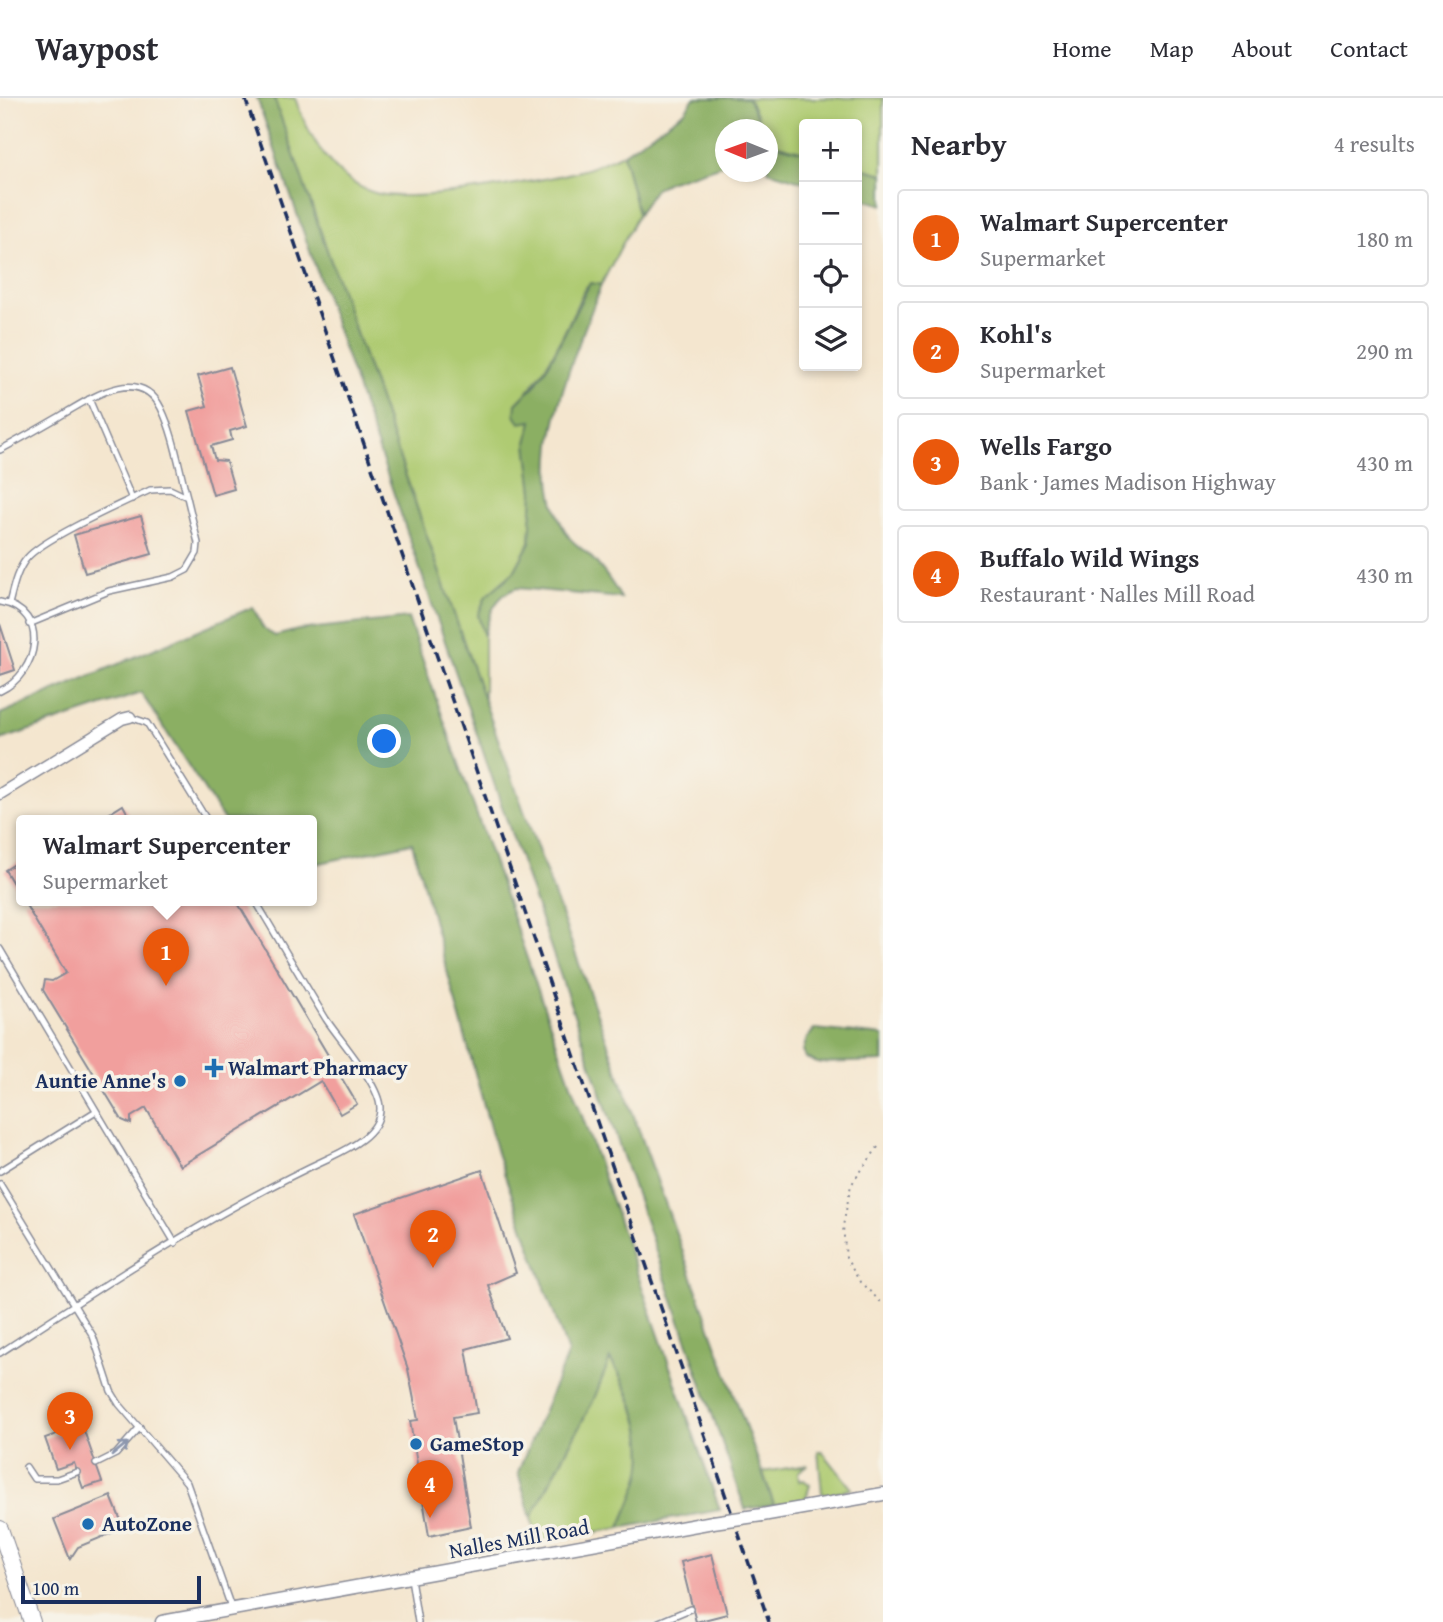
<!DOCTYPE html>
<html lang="en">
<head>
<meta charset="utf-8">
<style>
	body { margin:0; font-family:"Gentium Book Plus",serif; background:#f2f2f3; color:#2b2b33 }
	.controls { position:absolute; right:21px; top:21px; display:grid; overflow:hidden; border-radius:7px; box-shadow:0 4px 10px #0003 }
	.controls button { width:63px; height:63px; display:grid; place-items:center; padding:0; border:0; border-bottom:2px solid #e1e1e2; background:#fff; color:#2b2b33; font:35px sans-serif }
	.compass { position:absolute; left:715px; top:21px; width:63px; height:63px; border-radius:50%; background:#fff; box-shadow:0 4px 10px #0003; rotate:271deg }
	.scale { position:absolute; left:21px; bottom:18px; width:180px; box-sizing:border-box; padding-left:7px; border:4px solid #1b2f5e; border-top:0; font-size:19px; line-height:24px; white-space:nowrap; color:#1b2f5e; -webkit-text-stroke:5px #f7f3e8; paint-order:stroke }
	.you { position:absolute; left:385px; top:644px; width:24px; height:24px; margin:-18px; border:5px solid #fff; border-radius:50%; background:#1a73e8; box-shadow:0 0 0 10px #1a73e833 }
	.badge { display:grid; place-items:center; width:46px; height:46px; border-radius:50%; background:#ea580c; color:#fff; font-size:23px; font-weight:700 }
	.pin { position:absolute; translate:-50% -58px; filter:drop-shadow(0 2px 4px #0008) }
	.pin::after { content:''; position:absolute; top:37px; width:24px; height:21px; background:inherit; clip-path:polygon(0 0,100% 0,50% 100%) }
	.popup { position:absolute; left:16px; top:717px; width:301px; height:91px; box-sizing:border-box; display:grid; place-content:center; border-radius:7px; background:#fff; filter:drop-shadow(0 2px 5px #0005); font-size:23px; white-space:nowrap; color:#7c7c81 }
	.popup b { font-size:26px; color:#2b2b33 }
	.popup::after { content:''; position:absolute; left:50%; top:100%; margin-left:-14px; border:14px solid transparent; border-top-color:#fff }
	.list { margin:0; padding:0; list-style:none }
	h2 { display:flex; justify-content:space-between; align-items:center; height:91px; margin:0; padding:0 28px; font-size:30px }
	h2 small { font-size:23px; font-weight:400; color:#7c7c81 }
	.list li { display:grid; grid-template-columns:46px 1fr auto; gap:21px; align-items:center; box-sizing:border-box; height:98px; margin:0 14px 14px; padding:0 14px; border:2px solid #e1e1e2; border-radius:7px }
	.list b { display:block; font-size:26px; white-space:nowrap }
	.list p { margin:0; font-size:23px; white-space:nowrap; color:#7c7c81 }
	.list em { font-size:23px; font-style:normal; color:#7c7c81 }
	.icon { flex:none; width:38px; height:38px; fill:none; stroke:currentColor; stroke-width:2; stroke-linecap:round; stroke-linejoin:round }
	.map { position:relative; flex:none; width:883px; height:1524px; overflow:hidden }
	header { display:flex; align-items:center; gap:42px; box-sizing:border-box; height:98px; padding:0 35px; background:#fff; border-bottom:2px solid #e1e1e2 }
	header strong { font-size:33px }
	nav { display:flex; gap:38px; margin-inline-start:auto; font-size:24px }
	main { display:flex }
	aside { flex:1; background:#fff }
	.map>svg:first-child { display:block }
</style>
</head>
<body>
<header>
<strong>Waypost</strong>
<nav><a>Home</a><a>Map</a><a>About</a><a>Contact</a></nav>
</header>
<main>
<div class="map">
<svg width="883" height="1524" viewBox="0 0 883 1524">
	<rect width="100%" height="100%" fill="#f7f3e8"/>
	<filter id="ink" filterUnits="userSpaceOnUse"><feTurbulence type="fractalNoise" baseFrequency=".0143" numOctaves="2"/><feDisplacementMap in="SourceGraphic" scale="14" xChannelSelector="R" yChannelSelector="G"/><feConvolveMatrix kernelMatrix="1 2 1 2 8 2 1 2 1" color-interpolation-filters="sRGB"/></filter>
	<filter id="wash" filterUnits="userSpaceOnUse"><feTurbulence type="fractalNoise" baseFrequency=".00686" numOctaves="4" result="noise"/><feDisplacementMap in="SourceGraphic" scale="28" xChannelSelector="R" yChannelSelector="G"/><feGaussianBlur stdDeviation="1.57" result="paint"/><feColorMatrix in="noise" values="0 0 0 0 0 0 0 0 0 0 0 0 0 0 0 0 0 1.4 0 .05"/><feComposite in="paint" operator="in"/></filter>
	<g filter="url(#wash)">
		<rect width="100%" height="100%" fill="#f4e6cf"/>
		<!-- green -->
		<path fill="#afcb72" stroke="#657d68" stroke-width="2" d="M274,0H295C309,39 333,82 375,95C409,106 546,83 583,72C596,69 610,61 623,56L638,116L601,187L591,185L585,190C565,232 550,273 516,306L533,322L527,345L533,394L530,444L514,474L486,498L478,517L484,538V602Z
			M748,0H883V76L857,69V26H804V54L770,45L768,32L763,31Z
			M609,1260C631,1295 652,1343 639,1385C634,1400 626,1415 620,1430L538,1444L531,1420L594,1301Z
			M818,1353H822L852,1391L827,1397L822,1395Z
			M808,1367L798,1374L799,1383L804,1382L810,1387L805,1403L774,1407L763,1374Z"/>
		<!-- forest -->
		<path fill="#8baf64" stroke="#536f61" stroke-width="2" d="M257,0H274L484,602L774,1407L745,1411Z
			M694,0H748L763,31L726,32L725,66L668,84L655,91L638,116L623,56L685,13Z
			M768,40L770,45L804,54V84L768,73Z
			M857,69L883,76V107L857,99Z
			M590,185L601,187C576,258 520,368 569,439C574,446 583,451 589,457C602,470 612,484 621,500L517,490C495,497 489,517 484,538L478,517L486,498L514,474L530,444L533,394L527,345L532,323L520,325L515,316L516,306L535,287L550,264Z
			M253,509L263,530L275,538L298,532L408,520L720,1412L620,1430C626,1415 633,1400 638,1385C652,1344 632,1294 610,1261L594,1301L531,1420L518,1374L568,1255L497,1055L412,745L311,767V722H224L141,595L0,642V616Z
			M815,931L883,938V963L817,965L806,960L803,953L807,940Z"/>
		<g id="blocks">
			<!-- building -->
			<path fill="#f19f9d" d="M230,269L247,328L230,333L232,342L211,348L215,362L226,363L234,391L213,397L189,313L207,308L198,278Z
				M141,418L152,456L85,475L74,437Z
				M0,526L15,572L0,577Z
				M123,707L131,722H99Z
				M21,762V799L5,772Z
				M23,802H236L357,1006L340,1016L321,983L180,1068L146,1010L131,1019V1026L122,1022L43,892L45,882L52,883L66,875Z
				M482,1072L516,1175L488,1187L507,1240L466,1251L477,1315L453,1319L471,1429L429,1438L410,1323L418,1322L408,1271L354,1116Z
				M82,1327L102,1384L83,1390L74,1365L56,1371L45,1340Z
				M111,1398L124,1430L78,1449L70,1461L54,1421Z
				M712,1456L727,1516L696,1524L681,1464Z"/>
		</g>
	</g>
	<g filter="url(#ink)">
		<use href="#blocks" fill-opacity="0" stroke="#888a96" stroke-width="2"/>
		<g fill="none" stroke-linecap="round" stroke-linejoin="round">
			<!-- service casing -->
			<g stroke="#888a96" stroke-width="8">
				<path id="service" d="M89,301L132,401
					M0,352C19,342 38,331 57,320C85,304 138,264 161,310C174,336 179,370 187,399
					M0,504C51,513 39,575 0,593
					M9,506C13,491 16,473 27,460C44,440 123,405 150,392L170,391L187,399L198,445L197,455L187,472L173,479L109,493L29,526
					M130,619L147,625L207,722
					M0,851L175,1145
					M0,1073L96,1013
					M0,1086L93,1238L111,1293L119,1306L187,1385L232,1512
					M0,1255C104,1187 216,1112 329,1060C348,1051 380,1036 380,1011C381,988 339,941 326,921C302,882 279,842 255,802
					M96,1366L116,1356L140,1329
					M26,1369L34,1381H57L77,1374
					M411,1480L418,1524
					M659,1524L690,1511"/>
			</g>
			<!-- minor casing -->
			<g stroke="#888a96" stroke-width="13">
				<path id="minor" d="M0,696L122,621L130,619"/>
			</g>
			<!-- tertiary casing -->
			<g stroke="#888a96" stroke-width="15">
				<path id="tertiary" d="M762,1417L883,1396
					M162,1524L713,1424"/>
			</g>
			<!-- primary casing -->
			<g stroke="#888a96" stroke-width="18">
				<path id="primary" d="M0,1431L32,1524"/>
			</g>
			<!-- path -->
			<path stroke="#888a96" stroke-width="2" stroke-dasharray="2 5" stroke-linecap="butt" d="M878,1049L851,1087L843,1128L846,1160L860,1184L883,1206"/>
			<!-- service -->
			<use href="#service" stroke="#fff" stroke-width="5"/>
			<!-- minor -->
			<use href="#minor" stroke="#fff" stroke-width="10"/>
			<!-- tertiary -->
			<use href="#tertiary" stroke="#fff" stroke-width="12"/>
			<!-- primary -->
			<use href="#primary" stroke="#fff" stroke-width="16"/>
			<!-- rail -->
			<path stroke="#1b2f5e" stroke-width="3.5" stroke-dasharray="10 5" stroke-linecap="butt" d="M245,0L769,1524"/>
			<!-- tertiary-bridge casing -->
			<g stroke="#888a96" stroke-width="15" stroke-linecap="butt">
				<path id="tertiary-bridge" d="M713,1424L762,1417"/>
			</g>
			<!-- tertiary-bridge -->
			<use href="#tertiary-bridge" stroke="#fff" stroke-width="12"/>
		</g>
		<!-- one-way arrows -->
		<defs><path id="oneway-shaft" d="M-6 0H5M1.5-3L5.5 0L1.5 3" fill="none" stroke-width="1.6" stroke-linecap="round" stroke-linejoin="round" transform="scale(1.75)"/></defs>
		<use stroke="#8d97ae" href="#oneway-shaft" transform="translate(120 1351) rotate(-40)"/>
	</g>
	<!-- markers -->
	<g fill="#1f6fb2" stroke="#f7f3e8" stroke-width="2.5">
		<path d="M210.5 959.5h7v7h7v7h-7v7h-7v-7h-7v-7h7z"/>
		<circle cx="180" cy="983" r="7"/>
		<circle cx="416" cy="1346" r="7"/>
		<circle cx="88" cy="1426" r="7"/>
	</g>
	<g text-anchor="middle" stroke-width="7" stroke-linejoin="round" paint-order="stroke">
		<!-- poi labels -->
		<g font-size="21" font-weight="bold" fill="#1b2f5e" stroke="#f7f3e8" text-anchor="start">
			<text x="228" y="977">Walmart Pharmacy</text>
			<text x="166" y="990" text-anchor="end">Auntie Anne's</text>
			<text x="430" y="1353">GameStop</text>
			<text x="102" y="1433">AutoZone</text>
		</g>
		<!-- street labels -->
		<g font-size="21" fill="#1b2f5e" stroke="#f7f3e8">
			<text transform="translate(519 1441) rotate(-10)" y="7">Nalles Mill Road</text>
		</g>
	</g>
</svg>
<div class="controls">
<button>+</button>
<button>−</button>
<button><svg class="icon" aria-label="locate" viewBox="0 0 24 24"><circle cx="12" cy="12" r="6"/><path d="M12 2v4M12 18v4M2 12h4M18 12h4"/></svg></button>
<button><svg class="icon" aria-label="layers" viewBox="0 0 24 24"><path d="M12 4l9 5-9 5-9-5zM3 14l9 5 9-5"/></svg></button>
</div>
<svg class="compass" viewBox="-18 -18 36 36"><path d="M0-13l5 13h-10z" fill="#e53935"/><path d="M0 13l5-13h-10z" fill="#7c7c81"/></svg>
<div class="scale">100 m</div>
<div class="you"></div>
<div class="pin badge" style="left:166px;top:888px">1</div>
<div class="popup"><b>Walmart Supercenter</b>Supermarket</div>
<div class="pin badge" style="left:433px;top:1170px">2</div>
<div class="pin badge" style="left:70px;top:1352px">3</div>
<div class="pin badge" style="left:430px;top:1420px">4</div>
</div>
<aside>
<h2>Nearby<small>4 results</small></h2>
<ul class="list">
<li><span class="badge">1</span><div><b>Walmart Supercenter</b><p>Supermarket</p></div><em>180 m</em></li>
<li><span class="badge">2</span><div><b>Kohl's</b><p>Supermarket</p></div><em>290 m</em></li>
<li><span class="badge">3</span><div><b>Wells Fargo</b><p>Bank · James Madison Highway</p></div><em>430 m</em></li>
<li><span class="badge">4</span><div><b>Buffalo Wild Wings</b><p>Restaurant · Nalles Mill Road</p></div><em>430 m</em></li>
</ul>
</aside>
</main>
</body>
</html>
